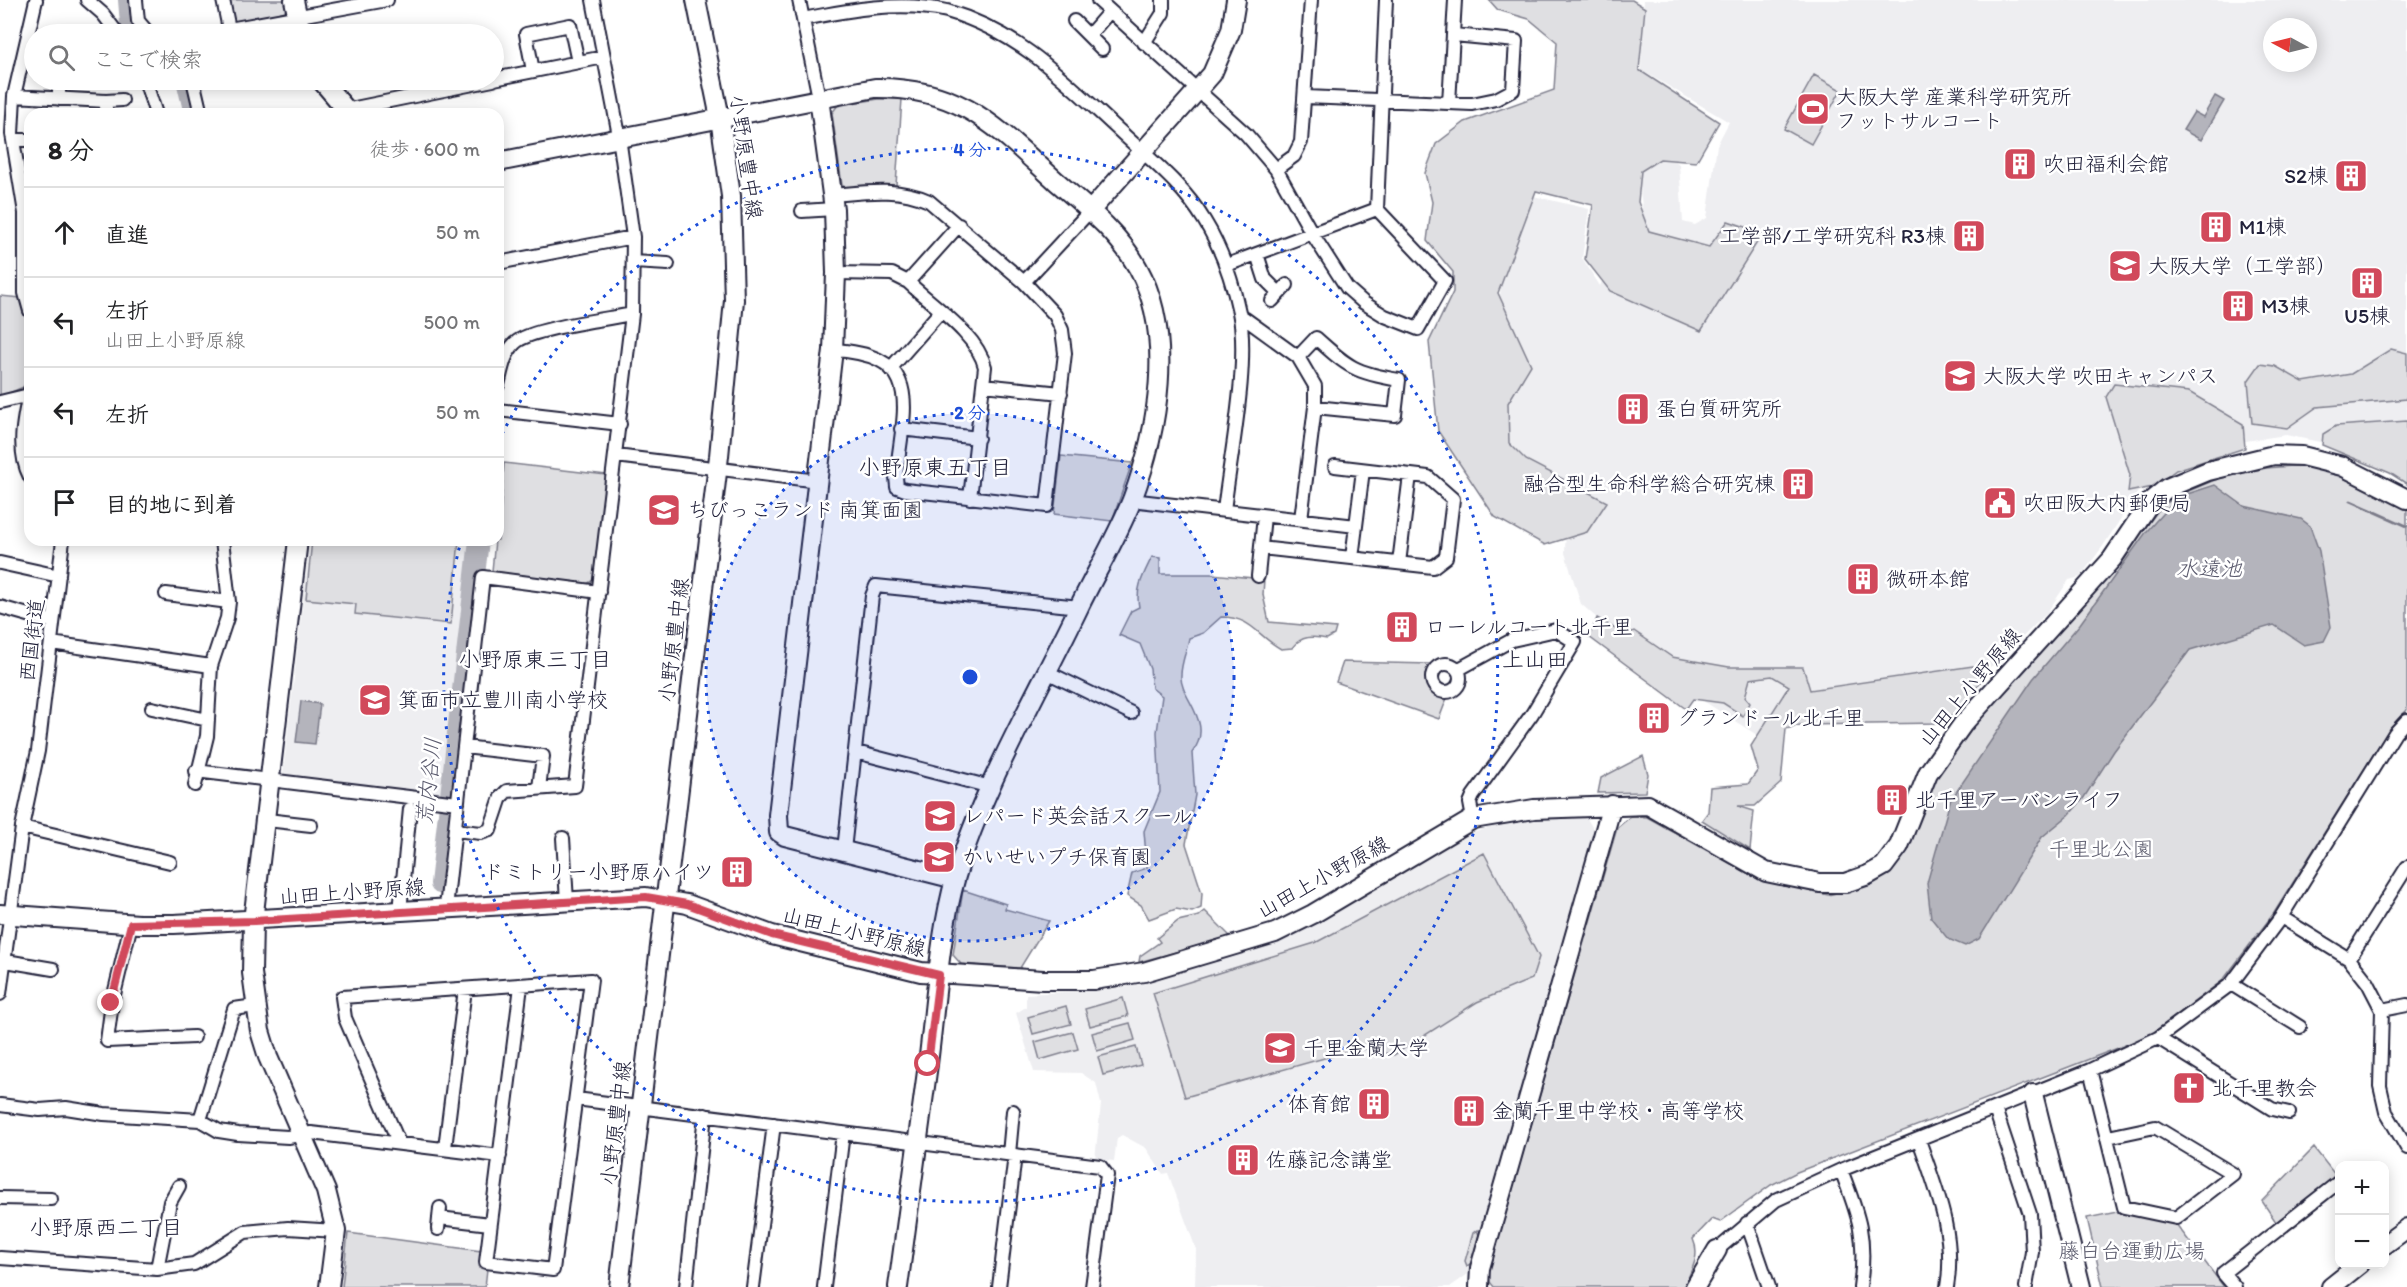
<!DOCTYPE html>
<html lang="ja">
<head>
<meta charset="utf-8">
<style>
	body { margin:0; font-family:Itim,"Klee One",sans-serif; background:#f2f2f2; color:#202124 }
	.controls { position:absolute; right:18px; bottom:18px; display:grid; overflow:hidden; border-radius:12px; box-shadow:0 3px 15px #0003 }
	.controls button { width:54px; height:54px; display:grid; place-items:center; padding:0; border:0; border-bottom:2px solid #e0e0e0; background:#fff; color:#202124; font:30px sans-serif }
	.compass { position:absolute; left:2263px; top:18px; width:54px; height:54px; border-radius:50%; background:#fff; box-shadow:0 3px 15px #0003; rotate:277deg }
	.stop { position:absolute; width:18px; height:18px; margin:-14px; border:4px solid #d1495b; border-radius:50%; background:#fff }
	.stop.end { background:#d1495b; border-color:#fff; box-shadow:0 2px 6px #0008 }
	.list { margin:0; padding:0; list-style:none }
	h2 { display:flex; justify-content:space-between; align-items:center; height:78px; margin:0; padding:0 24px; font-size:26px }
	h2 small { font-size:20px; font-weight:400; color:#757577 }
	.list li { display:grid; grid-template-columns:39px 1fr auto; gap:18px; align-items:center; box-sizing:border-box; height:90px; padding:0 24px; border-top:2px solid #e0e0e0 }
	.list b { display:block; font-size:22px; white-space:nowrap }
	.list p { margin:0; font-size:20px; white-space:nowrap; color:#757577 }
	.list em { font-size:20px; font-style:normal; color:#757577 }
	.icon { flex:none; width:33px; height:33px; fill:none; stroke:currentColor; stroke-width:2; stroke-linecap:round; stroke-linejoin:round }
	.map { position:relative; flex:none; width:2407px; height:1287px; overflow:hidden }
	.search { position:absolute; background:#fff; box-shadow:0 3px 15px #0003; left:24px; top:24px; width:480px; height:66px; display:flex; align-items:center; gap:15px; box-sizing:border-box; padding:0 21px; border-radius:33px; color:#757577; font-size:22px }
	.panel { position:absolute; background:#fff; box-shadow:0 3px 15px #0003; left:24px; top:108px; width:480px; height:438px; border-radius:18px }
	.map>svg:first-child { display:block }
</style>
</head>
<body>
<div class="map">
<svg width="2407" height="1287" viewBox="0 0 2407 1287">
	<rect width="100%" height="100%" fill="#fff"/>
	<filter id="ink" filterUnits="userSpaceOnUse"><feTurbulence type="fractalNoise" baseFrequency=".0167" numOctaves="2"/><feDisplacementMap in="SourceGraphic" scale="12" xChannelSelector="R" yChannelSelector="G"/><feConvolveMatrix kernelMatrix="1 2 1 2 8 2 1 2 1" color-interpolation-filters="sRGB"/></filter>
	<g filter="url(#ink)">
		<!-- built -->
		<path fill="#eeeef1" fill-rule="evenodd" d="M1644,0H2407V471L2358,450L2286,435L2232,443L2147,478L2103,546L2080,577L2069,580L2046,614L1995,664L1952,689L1791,717L1760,737L1658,672L1581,604L1565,553L1567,498L1500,459L1499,307L1504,255L1529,195L1589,209L1582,258L1600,286L1624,231L1639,226L1642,207L1638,167L1663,151L1679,164L1683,222L1695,225L1707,218L1717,145L1729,122L1641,70ZM2272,27H2308V63H2272Z
			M310,540H477L447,795L287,778L283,773Z
			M1586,817L1594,830L1578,894L1468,1274L1450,1287H1195L1196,1249L1168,1173L1163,1174L1146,1148L1122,1135L1117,1138L1114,1161L1095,1159L1101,1104L1096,1083L1081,1073L1034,1072L1016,1013L1026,1007V994L1102,990L1143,984L1283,941L1332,915L1466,835L1506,822Z"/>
		<!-- green -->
		<path fill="#dfdfe2" stroke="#80808e" stroke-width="1.5" d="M228,0H285L287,7L283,15L237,23L231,19Z
			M1489,0H1632L1645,8L1639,70L1719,122L1696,162L1660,159L1641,171L1638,202L1649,231L1709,247L1728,221L1763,233L1701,331L1610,291L1585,259L1593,205L1536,191L1498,293L1531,365L1508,403L1509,443L1526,460L1607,502L1587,532L1545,545L1495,517L1438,431L1429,342L1453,292V272L1427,241L1432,202L1425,173L1436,144L1465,122L1554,90L1557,42L1529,19L1498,10Z
			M1814,75L1841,90L1811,144L1784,129Z
			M879,99H902L896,185L846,188L842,185L832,113L838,105Z
			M0,296L21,298L30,326L28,385L0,397Z
			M2391,349L2407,353V399L2317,407L2287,428L2252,423L2248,381L2260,364L2275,366L2303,382L2351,374Z
			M2114,384L2189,392L2243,424L2245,448L2176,470L2153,487L2128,492L2130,475L2106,397Z
			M2407,421V484L2390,473L2322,445L2323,434L2336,426Z
			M1061,456L1132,463L1112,521L1054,514Z
			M504,463L606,475L595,579L587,584L492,571L495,540H498Z
			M2292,466L2320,468L2338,475L2407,509V710L2390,728L2274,913L2223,980L2149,1036L1797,1172L1771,1185L1720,1222L1712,1219L1693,1239C1701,1257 1691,1270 1684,1287H1494L1490,1282L1489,1270L1617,828L1631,816L1647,817L1760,880L1828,895L1871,885L1889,874L1907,851L1937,776L1970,729L2108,577L2157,512L2174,497L2217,479L2266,468Z
			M312,540H459L451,624L355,614L356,604L306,599Z
			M1152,557L1160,558V574H1211L1264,579L1263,595L1269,622L1336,628L1334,635L1327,639C1314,636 1301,635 1292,648L1281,649C1257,636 1252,617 1221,617L1203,633L1189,638C1187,650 1181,663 1181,675C1179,698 1216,722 1192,753L1195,795L1186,844L1202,893L1201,908L1192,912L1176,909L1149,919L1141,905L1127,896L1132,873L1147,868L1144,831L1160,792L1157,732L1162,696L1152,688L1150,669L1140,644L1119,635L1131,611L1139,607C1135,588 1144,574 1152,557Z
			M1597,618L1625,635L1634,631L1672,657L1729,667H1803L1810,690L1973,666L1986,674L1960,711L1939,723L1800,725L1786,729L1781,783L1755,806H1738L1754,811L1750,850L1702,820L1708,812L1710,787L1748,784L1758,770L1751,746L1789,686L1772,676L1750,679L1745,697L1750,703L1743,716L1723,703L1693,699L1686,709L1589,637Z
			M1343,662L1430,664C1424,677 1427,684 1435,695L1447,698L1439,719L1336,682Z
			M1643,756L1648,774L1645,792L1598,793L1601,778Z
			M1484,853L1539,957L1532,979L1477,1002L1394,1055L1360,1048L1185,1097L1153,993L1315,943Z
			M963,890L1006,904L1005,909L1049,921L1020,968L961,964L953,955Z
			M1205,911L1231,937L1139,962L1140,956L1160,942L1157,938L1178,921L1199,916Z
			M1123,998L1128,1016L1090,1026L1085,1009Z
			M1066,1006L1071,1024L1033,1034L1028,1017Z
			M1130,1023L1135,1040L1097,1051L1092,1033Z
			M1073,1032L1078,1049L1040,1060L1035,1042Z
			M1136,1047L1141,1065L1103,1075L1098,1057Z
			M2314,1148L2336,1176L2276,1222L2262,1201Z
			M2117,1212L2176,1224L2224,1287H2103L2087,1218Z
			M1477,1230L1479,1235L1471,1263L1467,1266L1465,1261L1473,1233Z
			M348,1233L481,1251L479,1268L487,1269L485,1287H342Z"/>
		<!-- water -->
		<path fill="#b4b4bc" stroke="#7a7a88" stroke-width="1.5" d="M2215,96L2224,101L2201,140L2183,130L2194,112L2203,117Z
			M2215,485L2244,506L2301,519L2310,526L2319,551L2331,627L2324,641L2304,645L2274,625L2190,650L2114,751L2083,799L2069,815L2042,837L1979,939L1965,946L1948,939L1931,918L1927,883L1950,801L2033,679L2080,624L2147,531L2170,505L2181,496Z
			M301,701L320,704L315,744L296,742Z"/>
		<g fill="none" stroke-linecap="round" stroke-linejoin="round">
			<!-- stream -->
			<path stroke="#7a7a88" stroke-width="3" d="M2351,501L2407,526"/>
			<!-- river -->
			<path stroke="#b4b4bc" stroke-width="20" d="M128,0L130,24L138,34
				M186,80L194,114
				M440,884L479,540"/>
			<!-- street casing -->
			<g stroke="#22223b" stroke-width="16">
				<path id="street" d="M87,0L103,14L118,34
					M136,0L138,21L149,34
					M223,0L229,29L387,0
					M799,0L819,98
					M1098,0L1246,134L1276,169L1313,235L1347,288L1364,303L1385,316L1418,329L1445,281L1377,209L1386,0
					M803,19C849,10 900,0 947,11C1022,33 1067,83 1123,134C1152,161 1183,185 1204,220C1222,249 1232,279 1239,312C1250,363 1230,457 1224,511
					M1074,21L1102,49
					M1090,34L1110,11
					M1144,43L1163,13V0
					M533,71L526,34L570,25L578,62
					M494,79L604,57
					M145,80L156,114
					M193,80L201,114
					M14,96L106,101V114
					M1306,97L1472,104L1496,99L1513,90L1516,41L1454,35
					M59,99V80
					M106,101L122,100
					M1449,103L1455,0
					M346,114L355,108L493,80
					M13,140H30
					M1276,169L1294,156L1301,142L1311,0
					M802,211L834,209
					M1257,254L1265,279L1278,292
					M633,262L668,264
					M498,263L633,237
					M1227,265L1377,209
					M836,273L892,274L908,282L959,225
					M908,282C933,306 977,334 985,367L970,498
					M1024,282L1090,211
					M1272,301L1287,285
					M30,311L25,293V213L12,134L14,96L36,0
					M1240,315L1298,357L1315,386V407L1301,519
					M833,350C927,355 903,410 896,477L897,487L905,490L1047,506L1065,353L1062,330L1055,315L1024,282L929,201C897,187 867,192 833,195
					M1298,357L1316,338C1348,367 1355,373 1399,380L1395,415L1315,407
					M890,369L940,312
					M498,385C502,369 504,354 515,343C531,328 608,319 632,314
					M983,385L1061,393
					M30,390C24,417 16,450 30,477
					M0,402L29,395
					M498,410L620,424
					M901,429L978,438
					M616,456L818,481
					M1131,500L1356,526
					M1261,548L1433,567L1446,557L1453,499L1428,477L1335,466
					M1352,558L1363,470
					M0,563L59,576
					M1399,563L1410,475
					M1258,576L1264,516
					M166,594L229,602
					M0,607L53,622
					M51,643L211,666
					M1432 678a14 14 0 1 1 28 0a14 14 0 1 1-28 0Z
					M1459,669L1512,640L1556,630L1575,642L1532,714L1473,796L1470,803L1473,819
					M1049,673L1131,713
					M152,708L208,720
					M464,747L543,756L539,788
					M856,752L983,785L989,790
					M196,771L458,803
					M195,785L207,736L211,666L227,618L229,602L222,540
					M267,820L311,825
					M22,827L170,862
					M455,830L481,833L490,830L501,797L507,791L575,786L632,314L633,237L618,130L593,0
					M563,838L567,901
					M844,850L872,596L876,586L1080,607
					M446,908L483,577L599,592
					M400,911L410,809
					M2281,917L2349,959L2368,983L2382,1010L2380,1086L2386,1112L2407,1148
					M131,924L112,1003L107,1041L194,1037
					M2349,959L2407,867
					M0,960L53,969
					M2231,984L2300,1027
					M0,994L22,827L38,751L63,540
					M2382,1010L2407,1005
					M2158,1038L2272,1109L2289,1113
					M2090,1070L2124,1207L2176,1218L2233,1174L2155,1127L2108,1137
					M576,1099L1100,1166L1107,1175L1092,1287
					M0,1105L40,1110L66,1108L104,1114L200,1120L219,1131L238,1134L288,1137L311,1133L500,1156
					M1995,1109L2030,1214L2032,1252L2026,1287
					M200,1120L234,1009L255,1006
					M1919,1140C1936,1189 1956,1235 1947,1287
					M399,1143L345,1018L342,997L591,980L553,1270L486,1262L521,986
					M445,1148L465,989
					M1009,1154L1013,1111
					M1841,1170C1859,1216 1867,1238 1860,1287
					M0,1198L51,1199
					M439,1218L490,1224
					M1747,1223L1769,1287
					M438,1229L440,1208
					M1717,1250L1776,1200L1841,1170L2090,1070L2158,1038L2231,984L2281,917L2395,733L2407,720
					M0,1258L157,1269L194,1264L245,1232L288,1228L336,1231
					M157,1269L170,1202L179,1186
					M686,1287L705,1115
					M753,1287L774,1124
					M824,1287L843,1133
					M999,1287L1015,1155
					M2235,1287L2223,1273L2340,1181"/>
			</g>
			<!-- secondary casing -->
			<g stroke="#22223b" stroke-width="22">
				<path id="secondary" d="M294,0L301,34
					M321,80L350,114
					M819,98L834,209L836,273L833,350L778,815L779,832L785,836L955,879
					M498,162L875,88C962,87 996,127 1056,181C1086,207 1118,232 1138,268C1175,335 1158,431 1132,500C1117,537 1096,572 1079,607C1038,693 983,786 956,876C939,936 936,1001 928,1064C918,1138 908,1212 898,1287
					M1090,211L1212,74L1231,30L1236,0
					M298,540L253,921L252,973L260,1031L268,1057L326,1191L336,1231L329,1287
					M0,914L139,924H174L646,897L687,904L772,935L921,972L1043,980H1094L1144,972L1275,933L1313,914L1473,819L1534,809L1648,805L1766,872L1820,883H1845L1868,875L1884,866L1899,846L1928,773L1963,724L2112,559L2151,501L2167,488L2208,471L2274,455L2302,456L2342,466L2407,499
					M2033,1094L2081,1287
					M2384,1245L2407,1228
					M619,1287L719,456L734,300L731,196L720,118L696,0
					M1479,1287L1480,1268L1612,805
					M1695,1287L1717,1250
					M2331,1287L2360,1264"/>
			</g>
			<!-- street -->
			<use href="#street" stroke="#fff" stroke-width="12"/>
			<!-- secondary -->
			<use href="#secondary" stroke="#fff" stroke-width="18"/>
		</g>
	</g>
	<g fill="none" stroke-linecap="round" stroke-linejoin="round" filter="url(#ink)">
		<!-- route -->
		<path stroke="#d1495b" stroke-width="8" d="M111,1003L131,924L254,921L646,897L687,904L772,935L939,975L928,1064"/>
	</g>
	<!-- distance rings -->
	<circle cx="970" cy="677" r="264" fill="#1d4ed8" fill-opacity=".12"/>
	<g fill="none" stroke="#1d4ed8" stroke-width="3" stroke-dasharray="3 6">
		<circle cx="970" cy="677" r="264"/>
		<path d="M498 442A527 527 0 1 1 461 541"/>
	</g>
	<!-- icons -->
	<defs>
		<g id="stadium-square" transform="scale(1.725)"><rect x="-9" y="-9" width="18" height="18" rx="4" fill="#d1495b" stroke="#fff"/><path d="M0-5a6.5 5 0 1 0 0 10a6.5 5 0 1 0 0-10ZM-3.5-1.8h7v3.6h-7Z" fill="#fff"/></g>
		<g id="building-square" transform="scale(1.725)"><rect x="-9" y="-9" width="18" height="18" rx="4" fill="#d1495b" stroke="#fff"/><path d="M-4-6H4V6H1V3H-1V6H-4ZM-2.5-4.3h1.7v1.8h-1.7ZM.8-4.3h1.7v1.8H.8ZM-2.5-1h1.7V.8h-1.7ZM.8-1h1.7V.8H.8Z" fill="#fff"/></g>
		<g id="university-square" transform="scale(1.725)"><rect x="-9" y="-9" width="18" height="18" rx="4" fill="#d1495b" stroke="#fff"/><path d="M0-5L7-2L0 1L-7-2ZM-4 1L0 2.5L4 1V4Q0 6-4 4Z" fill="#fff"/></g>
		<g id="civic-square" transform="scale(1.725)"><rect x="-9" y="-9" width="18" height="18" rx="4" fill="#d1495b" stroke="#fff"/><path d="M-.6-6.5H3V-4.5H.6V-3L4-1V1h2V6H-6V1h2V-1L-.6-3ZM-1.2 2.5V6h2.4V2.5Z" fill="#fff"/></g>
		<g id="school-square" transform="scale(1.725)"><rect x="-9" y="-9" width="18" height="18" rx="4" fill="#d1495b" stroke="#fff"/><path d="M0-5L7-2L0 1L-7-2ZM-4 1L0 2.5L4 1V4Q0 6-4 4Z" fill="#fff"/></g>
		<g id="church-square" transform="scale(1.725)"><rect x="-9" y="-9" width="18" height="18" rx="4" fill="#d1495b" stroke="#fff"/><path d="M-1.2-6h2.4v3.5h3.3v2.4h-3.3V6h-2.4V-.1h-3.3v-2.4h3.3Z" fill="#fff"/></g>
	</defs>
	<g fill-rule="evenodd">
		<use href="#stadium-square" x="1813" y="109"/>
		<use href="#building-square" x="2020" y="164"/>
		<use href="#building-square" x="2351" y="176"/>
		<use href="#building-square" x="2216" y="227"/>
		<use href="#building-square" x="1969" y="236"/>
		<use href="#university-square" x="2125" y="266"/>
		<use href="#building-square" x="2367" y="283"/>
		<use href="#building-square" x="2238" y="306"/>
		<use href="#university-square" x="1960" y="376"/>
		<use href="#building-square" x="1633" y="409"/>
		<use href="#building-square" x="1798" y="484"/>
		<use href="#civic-square" x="2000" y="503"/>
		<use href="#school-square" x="664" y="510"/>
		<use href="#building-square" x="1863" y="579"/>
		<use href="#building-square" x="1402" y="627"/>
		<use href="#school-square" x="375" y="700"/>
		<use href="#building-square" x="1654" y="718"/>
		<use href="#building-square" x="1892" y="800"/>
		<use href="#school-square" x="940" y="816"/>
		<use href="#school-square" x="939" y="857"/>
		<use href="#building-square" x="737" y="872"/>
		<use href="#university-square" x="1280" y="1048"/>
		<use href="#church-square" x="2189" y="1088"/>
		<use href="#building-square" x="1374" y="1104"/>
		<use href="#building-square" x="1469" y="1111"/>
		<use href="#building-square" x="1243" y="1160"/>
	</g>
	<g text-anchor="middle" stroke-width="5" stroke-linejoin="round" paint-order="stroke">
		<!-- poi labels -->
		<g font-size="21" fill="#22223b" stroke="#fff" text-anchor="start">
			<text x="1836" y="104">大阪大学 産業科学研究所<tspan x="1836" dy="24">フットサルコート</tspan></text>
			<text x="2043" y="171">吹田福利会館</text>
			<text x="2328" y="183" text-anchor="end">S2棟</text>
			<text x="2239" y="234">M1棟</text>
			<text x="1946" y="243" text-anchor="end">工学部/工学研究科 R3棟</text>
			<text x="2148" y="273">大阪大学（工学部）</text>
			<text x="2261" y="313">M3棟</text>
			<text x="2367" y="323" text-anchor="middle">U5棟</text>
			<text x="1983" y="383">大阪大学 吹田キャンパス</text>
			<text x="1656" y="416">蛋白質研究所</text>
			<text x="1775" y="491" text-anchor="end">融合型生命科学総合研究棟</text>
			<text x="2023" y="510">吹田阪大内郵便局</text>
			<text x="687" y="517">ちびっこランド 南箕面園</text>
			<text x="1886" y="586">微研本館</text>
			<text x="1425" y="634">ローレルコート北千里</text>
			<text x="398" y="707">箕面市立豊川南小学校</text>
			<text x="1677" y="725">グランドール北千里</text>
			<text x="1915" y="807">北千里アーバンライフ</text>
			<text x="963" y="823">レパード英会話スクール</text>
			<text x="962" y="864">かいせいプチ保育園</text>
			<text x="714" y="879" text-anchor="end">ドミトリー小野原ハイツ</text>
			<text x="1303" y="1055">千里金蘭大学</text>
			<text x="2212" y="1095">北千里教会</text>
			<text x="1351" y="1111" text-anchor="end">体育館</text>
			<text x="1492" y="1118">金蘭千里中学校・高等学校</text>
			<text x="1266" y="1167">佐藤記念講堂</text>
		</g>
		<!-- street labels -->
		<g font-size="21" fill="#22223b" stroke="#fff">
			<text transform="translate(746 157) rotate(82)" y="7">小野原豊中線</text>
			<text transform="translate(32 640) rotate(-83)" y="7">西国街道</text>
			<text transform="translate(674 640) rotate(-83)" y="7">小野原豊中線</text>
			<text transform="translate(1970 687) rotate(-50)" y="7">山田上小野原線</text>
			<text transform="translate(1323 877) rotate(-29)" y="7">山田上小野原線</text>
			<text transform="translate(352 892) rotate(-4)" y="7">山田上小野原線</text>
			<text transform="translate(854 932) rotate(14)" y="7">山田上小野原線</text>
			<text transform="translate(616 1123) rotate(-83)" y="7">小野原豊中線</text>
		</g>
		<!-- park labels -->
		<g font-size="21" fill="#5b5b6d" stroke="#fff">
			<text x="2101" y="856">千里北公園</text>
			<text x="2132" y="1258">藤白台運動広場</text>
		</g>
		<!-- neighbourhood labels -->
		<g font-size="22" fill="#22223b" stroke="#fff">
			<text x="935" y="475">小野原東五丁目</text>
			<text x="535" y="667">小野原東三丁目</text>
			<text x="1535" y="667">上山田</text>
			<text x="106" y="1235">小野原西二丁目</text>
		</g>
		<!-- water labels -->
		<g font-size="22" font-style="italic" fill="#5c5c6f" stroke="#fff">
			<text x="2209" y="576">水遠池</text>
			<text transform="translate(428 781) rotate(-84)" y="8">荒内谷川</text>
		</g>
	</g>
	<circle cx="970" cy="677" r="9" fill="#1d4ed8" stroke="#fff" stroke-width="3"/>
	<g font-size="18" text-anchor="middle" font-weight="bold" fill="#1d4ed8" stroke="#fff" stroke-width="5" stroke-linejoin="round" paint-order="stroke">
		<text x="970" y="156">4 分</text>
		<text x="970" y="419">2 分</text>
	</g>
</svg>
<div class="controls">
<button>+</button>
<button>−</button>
</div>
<svg class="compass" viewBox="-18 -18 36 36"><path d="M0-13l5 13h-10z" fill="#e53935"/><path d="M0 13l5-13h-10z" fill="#757577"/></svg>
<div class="stop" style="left:928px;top:1064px"></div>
<div class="stop end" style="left:111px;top:1003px"></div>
<div class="search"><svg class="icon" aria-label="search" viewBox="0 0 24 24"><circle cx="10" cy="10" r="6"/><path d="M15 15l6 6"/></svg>ここで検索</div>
<section class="panel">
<h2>8 分<small>徒歩 · 600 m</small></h2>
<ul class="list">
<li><svg class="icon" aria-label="ahead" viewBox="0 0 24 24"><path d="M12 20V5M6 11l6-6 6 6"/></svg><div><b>直進</b></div><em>50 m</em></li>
<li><svg class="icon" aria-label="left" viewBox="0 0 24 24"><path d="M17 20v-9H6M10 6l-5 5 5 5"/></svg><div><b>左折</b><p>山田上小野原線</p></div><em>500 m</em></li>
<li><svg class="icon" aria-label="left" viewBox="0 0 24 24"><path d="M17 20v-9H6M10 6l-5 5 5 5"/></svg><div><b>左折</b></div><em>50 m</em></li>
<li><svg class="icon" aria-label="arrive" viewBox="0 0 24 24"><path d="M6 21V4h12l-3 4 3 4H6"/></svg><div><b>目的地に到着</b></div></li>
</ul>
</section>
</div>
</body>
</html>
